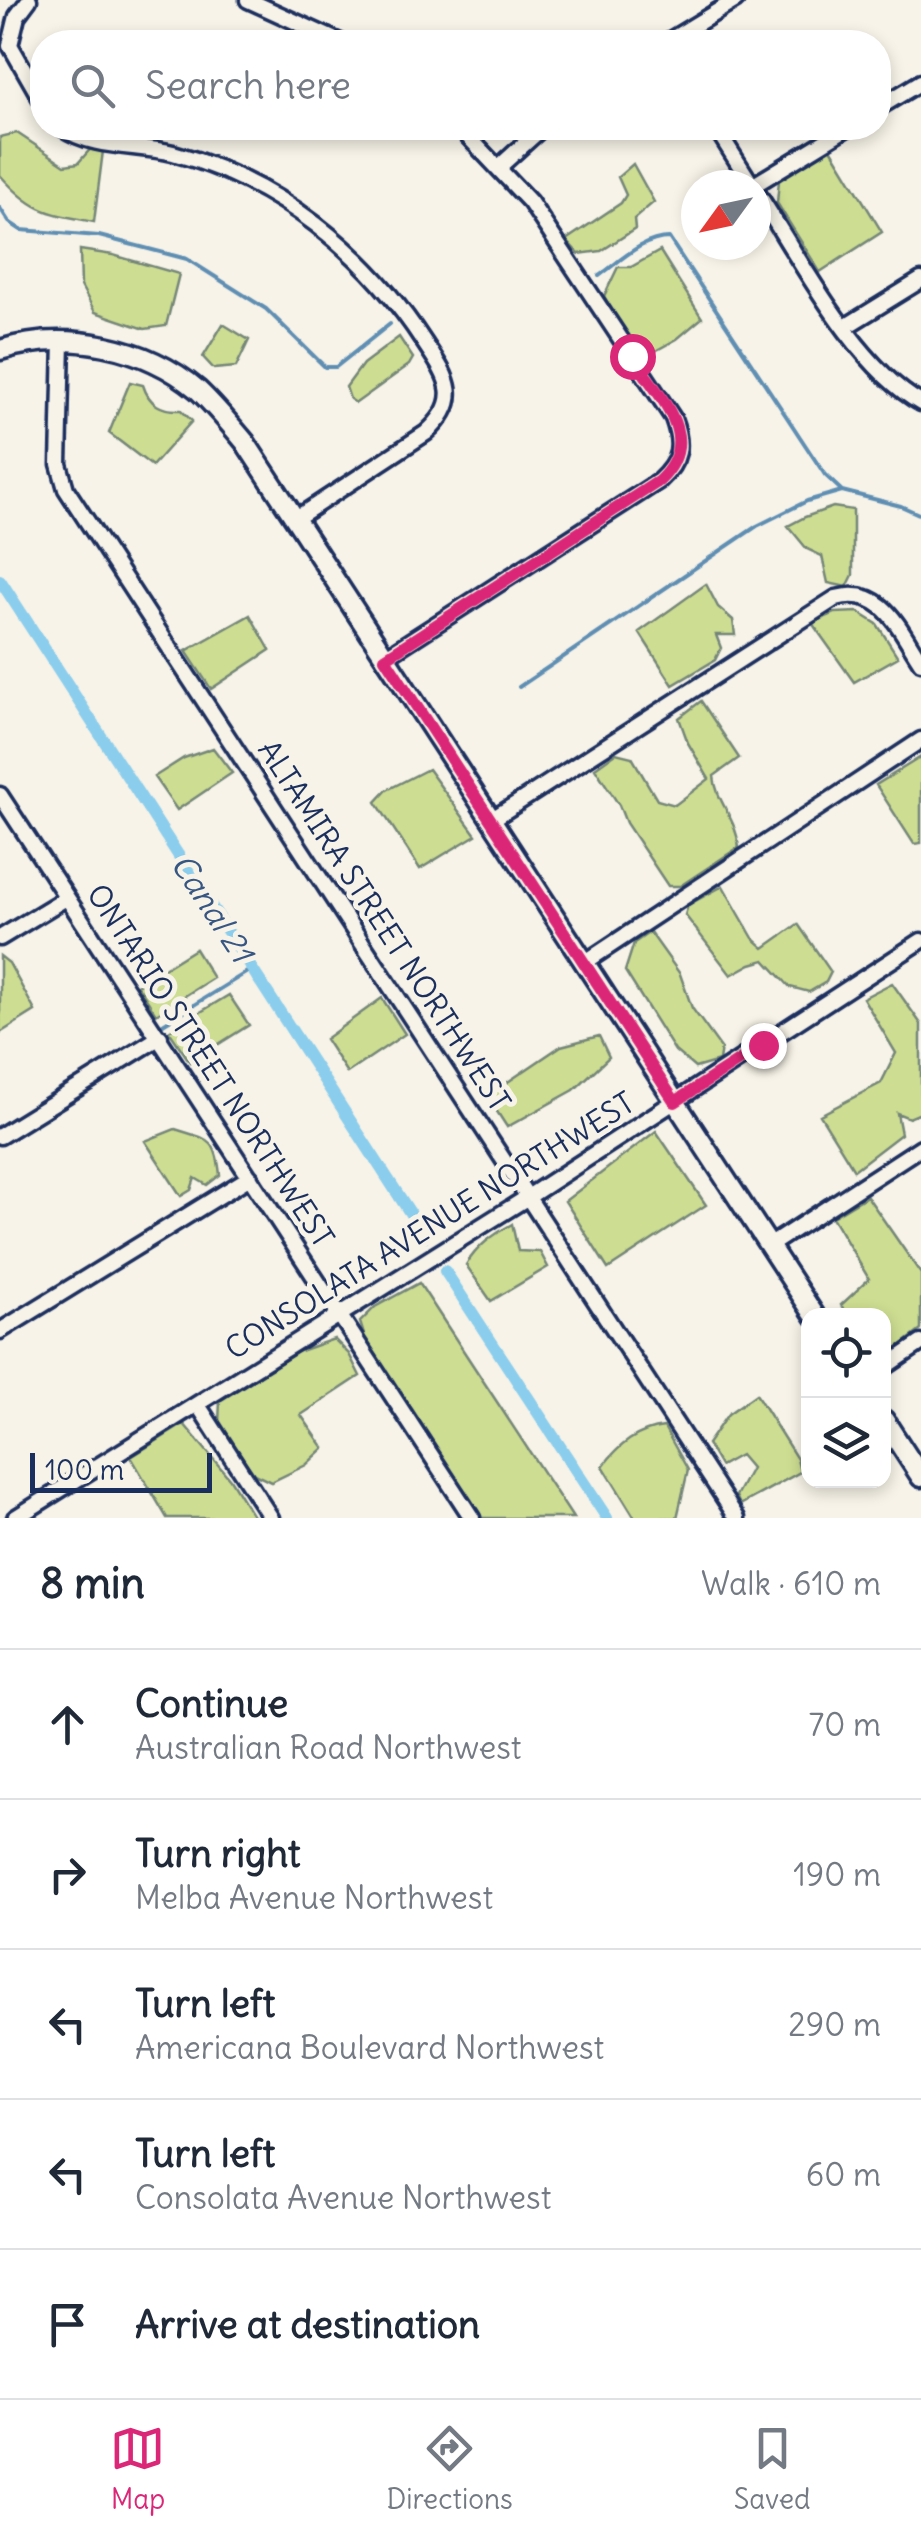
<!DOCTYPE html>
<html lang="en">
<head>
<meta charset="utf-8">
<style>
	body { margin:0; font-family:Delius,sans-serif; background:#f2f2f3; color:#1f2937 }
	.controls { position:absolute; right:30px; bottom:30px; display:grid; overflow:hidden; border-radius:20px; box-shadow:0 5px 15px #0003 }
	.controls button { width:90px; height:90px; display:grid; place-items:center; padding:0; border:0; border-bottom:2px solid #e0e1e3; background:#fff; color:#1f2937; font:50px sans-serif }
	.compass { position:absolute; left:681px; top:170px; width:90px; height:90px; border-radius:50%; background:#fff; box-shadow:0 5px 15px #0003; rotate:237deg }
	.scale { position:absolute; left:30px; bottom:25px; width:182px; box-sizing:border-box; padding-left:10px; border:5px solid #1b2f5e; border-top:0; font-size:28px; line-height:35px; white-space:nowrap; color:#1b2f5e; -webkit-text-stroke:8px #f7f3e8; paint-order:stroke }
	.stop { position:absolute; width:30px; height:30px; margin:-22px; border:8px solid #db2777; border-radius:50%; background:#fff }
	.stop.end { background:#db2777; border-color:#fff; box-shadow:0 2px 10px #0008 }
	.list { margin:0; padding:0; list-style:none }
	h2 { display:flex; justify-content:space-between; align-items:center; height:130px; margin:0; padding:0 40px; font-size:42px }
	h2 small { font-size:32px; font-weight:400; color:#747a83 }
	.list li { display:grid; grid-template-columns:65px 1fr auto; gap:30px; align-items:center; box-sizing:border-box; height:150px; padding:0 40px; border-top:2px solid #e0e1e3 }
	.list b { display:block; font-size:38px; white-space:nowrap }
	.list p { margin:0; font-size:32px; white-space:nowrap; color:#747a83 }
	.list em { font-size:32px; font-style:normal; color:#747a83 }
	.icon { flex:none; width:55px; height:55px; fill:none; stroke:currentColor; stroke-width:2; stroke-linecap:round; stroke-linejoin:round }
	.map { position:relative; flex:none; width:921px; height:1518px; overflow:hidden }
	.search { position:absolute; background:#fff; box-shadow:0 5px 15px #0003; left:30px; right:30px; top:30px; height:110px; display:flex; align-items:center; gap:25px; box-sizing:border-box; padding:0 35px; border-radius:40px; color:#747a83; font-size:38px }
	.sheet { height:880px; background:#fff }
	nav { display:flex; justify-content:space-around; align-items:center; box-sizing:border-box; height:140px; border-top:2px solid #e0e1e3; background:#fff; font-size:28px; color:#747a83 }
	nav a { display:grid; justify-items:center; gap:5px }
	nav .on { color:#db2777 }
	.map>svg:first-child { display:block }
</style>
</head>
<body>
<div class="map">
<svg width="921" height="1518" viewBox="0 0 921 1518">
	<rect width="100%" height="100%" fill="#f7f3e8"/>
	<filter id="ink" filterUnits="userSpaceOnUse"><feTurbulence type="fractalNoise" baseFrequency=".01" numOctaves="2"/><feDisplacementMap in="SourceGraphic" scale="20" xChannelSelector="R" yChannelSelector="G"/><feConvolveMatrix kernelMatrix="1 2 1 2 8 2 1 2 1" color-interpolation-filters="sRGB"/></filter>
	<g filter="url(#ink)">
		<!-- green -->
		<path fill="#cddd91" stroke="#748678" stroke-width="2.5" d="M17,133L65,165L78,163L93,146L103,151L94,222C46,213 33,212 0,175V137Z
			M829,145L882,232L820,272L777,203L779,180Z
			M633,164L654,202L634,219L635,229L601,251L579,254L566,240L621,203L626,195L618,177Z
			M80,250L113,255L179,274L166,326L145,329L95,312L81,286Z
			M660,251L702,318L677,339L646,356L633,347L604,296L618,267H631Z
			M223,324L249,340L236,367L214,369L203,357Z
			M399,337L413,358L409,365L356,403L350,399L346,387L363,364Z
			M130,382L143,385C149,404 161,411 181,410L192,421L152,466L109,433Z
			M833,507L853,510V575L847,587L828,583L822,556L807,549L788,526L805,517Z
			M706,584L718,607L733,620L735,635H716L721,648L715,660L673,685L639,632Z
			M858,612L877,624L898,657L854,682L812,623L835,613Z
			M250,615L270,650L211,689L186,651Z
			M701,701L739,758L714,776C716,802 736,817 739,847L680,886H668L626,823L619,805L595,768L616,753L632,757L657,800L675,805L709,779L688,743L679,718Z
			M213,748L232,773L177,810L154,777L184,758Z
			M921,757V843L914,844L876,785Z
			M428,769L476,835L420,869L376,802L387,790Z
			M723,886L753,938L764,948L798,924L831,972L826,982L809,992L790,987L765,960L751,964L731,975L685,915L688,905Z
			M650,932L680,974L692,1008L721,1048L719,1061L695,1068L675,1051L625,971L634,943Z
			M195,949L213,978L156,1014L137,985Z
			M0,956L9,963L35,1011L0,1033Z
			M892,983L921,1024V1113L909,1118L897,1113L901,1134L854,1170L820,1115L881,1083L896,1053L863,998Z
			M229,995L249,1025L190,1062L169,1031Z
			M382,998L405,1034L347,1073L325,1039Z
			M599,1036L609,1057L574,1090L507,1127L487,1096L561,1046Z
			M175,1129C208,1140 216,1136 220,1175L207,1185L195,1178L191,1190L181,1196L145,1141Z
			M656,1131L706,1205L608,1269L565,1201Z
			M867,1196L921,1274V1330L884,1358V1316L847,1315L841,1305L869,1279L832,1217Z
			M512,1224L518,1251L540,1252L548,1267L491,1301L466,1265C477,1246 493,1235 512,1224Z
			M419,1283L573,1518H482L365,1338L360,1322L375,1307Z
			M334,1339L349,1354L360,1376L301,1415L324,1448L306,1465L271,1482L254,1474L219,1423L220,1400L297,1352Z
			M756,1394L797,1459L800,1472L740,1505L736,1496L751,1468L740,1455L720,1466L707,1444L728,1414Z
			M184,1424L230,1479L254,1518H167L131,1457Z
			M664,1427L688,1470L677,1518H635L603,1466C619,1445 637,1430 664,1427Z"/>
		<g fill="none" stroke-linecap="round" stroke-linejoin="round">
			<!-- stream -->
			<path stroke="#5e8eb3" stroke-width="4" d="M0,208L9,222L21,230L99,236L187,259L266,309L325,367H336L390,324
				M599,276C620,261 642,238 669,238L825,475L842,491
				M519,687L757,526L807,501L842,491L901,506L921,515
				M163,1024L252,969"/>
			<!-- canal -->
			<path stroke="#8bcdec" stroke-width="12" d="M0,580L425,1236
				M445,1271L607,1518"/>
			<!-- minor casing -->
			<g stroke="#1b2f5e" stroke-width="21">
				<path id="minor" d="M29,0L17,16L10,45L42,101
					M248,0L340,42
					M667,42L736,0
					M878,108L921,82
					M63,128C93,149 138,144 173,153C277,181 366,252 424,342C448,378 464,399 426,433L295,519
					M716,128L752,185
					M499,167L542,128
					M754,185L847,128
					M756,191C798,255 854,366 921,403
					M845,327L921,280
					M62,341L59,464L66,489L737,1518
					M385,657L659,481C681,461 683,445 673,418L530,202L460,128
					M0,795L472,1518
					M491,820L836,598C883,585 899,629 921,662
					M0,938L66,898
					M584,963L921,740
					M0,1136L160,1037
					M769,1246L921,1147
					M0,1331L250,1177
					M884,1368L921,1343
					M198,1405L271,1518
					M15,1518L528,1197L921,941"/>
			</g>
			<!-- tertiary casing -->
			<g stroke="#1b2f5e" stroke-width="25">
				<path id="tertiary" d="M0,350C65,329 146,346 198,390C215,406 230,424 245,442L815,1316
					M884,1420L921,1477"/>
			</g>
			<!-- minor -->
			<use href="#minor" stroke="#f7f3e8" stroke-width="14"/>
			<!-- tertiary -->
			<use href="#tertiary" stroke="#f7f3e8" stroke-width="18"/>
		</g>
	</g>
	<g fill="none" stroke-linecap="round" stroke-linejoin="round" filter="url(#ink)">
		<!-- route -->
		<path stroke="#db2777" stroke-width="12" d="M632,356C658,396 705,438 659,481L385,658L675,1102L763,1045"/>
	</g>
	<g text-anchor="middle" stroke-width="10" stroke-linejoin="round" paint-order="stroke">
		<!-- street labels -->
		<g font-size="30" fill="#1b2f5e" stroke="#f7f3e8">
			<text transform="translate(384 926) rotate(57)" y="10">ALTAMIRA STREET NORTHWEST</text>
			<text transform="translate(210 1066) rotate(57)" y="10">ONTARIO STREET NORTHWEST</text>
			<text transform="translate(430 1226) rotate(-32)" y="10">CONSOLATA AVENUE NORTHWEST</text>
		</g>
		<!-- water labels -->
		<g font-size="32" font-style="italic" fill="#375682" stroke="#f7f3e8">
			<text transform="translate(212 908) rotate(57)" y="11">Canal 21</text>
		</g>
	</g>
</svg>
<div class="controls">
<button><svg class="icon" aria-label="locate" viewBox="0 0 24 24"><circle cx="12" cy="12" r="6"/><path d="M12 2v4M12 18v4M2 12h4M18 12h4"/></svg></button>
<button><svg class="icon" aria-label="layers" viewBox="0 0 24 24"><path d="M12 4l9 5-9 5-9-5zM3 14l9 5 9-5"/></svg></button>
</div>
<svg class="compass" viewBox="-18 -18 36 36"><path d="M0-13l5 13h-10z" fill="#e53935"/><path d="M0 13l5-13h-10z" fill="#747a83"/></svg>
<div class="scale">100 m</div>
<div class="stop" style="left:632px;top:356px"></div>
<div class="stop end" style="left:763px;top:1045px"></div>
<div class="search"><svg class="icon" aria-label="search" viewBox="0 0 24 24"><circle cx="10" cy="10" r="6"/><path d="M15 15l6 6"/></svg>Search here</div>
</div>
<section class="sheet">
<h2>8 min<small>Walk · 610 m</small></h2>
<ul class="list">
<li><svg class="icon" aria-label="ahead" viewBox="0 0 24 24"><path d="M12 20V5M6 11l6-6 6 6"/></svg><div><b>Continue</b><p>Australian Road Northwest</p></div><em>70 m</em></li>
<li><svg class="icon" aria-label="right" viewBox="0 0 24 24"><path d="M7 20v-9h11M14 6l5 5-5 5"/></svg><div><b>Turn right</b><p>Melba Avenue Northwest</p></div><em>190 m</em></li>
<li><svg class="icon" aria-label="left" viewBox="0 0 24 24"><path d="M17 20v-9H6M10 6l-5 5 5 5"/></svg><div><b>Turn left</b><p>Americana Boulevard Northwest</p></div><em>290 m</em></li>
<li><svg class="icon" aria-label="left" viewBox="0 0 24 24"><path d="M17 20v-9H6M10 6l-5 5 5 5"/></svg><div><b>Turn left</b><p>Consolata Avenue Northwest</p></div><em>60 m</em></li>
<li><svg class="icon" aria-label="arrive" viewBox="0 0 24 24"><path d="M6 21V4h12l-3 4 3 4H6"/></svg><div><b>Arrive at destination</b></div></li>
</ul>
</section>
<nav>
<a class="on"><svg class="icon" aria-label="map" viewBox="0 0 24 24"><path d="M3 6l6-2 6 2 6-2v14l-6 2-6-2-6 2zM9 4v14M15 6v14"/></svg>Map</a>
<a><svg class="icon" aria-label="directions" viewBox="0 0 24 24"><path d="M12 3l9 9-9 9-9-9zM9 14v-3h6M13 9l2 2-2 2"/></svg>Directions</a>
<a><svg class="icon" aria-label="saved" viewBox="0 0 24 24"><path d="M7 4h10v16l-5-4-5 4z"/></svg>Saved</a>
</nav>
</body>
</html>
